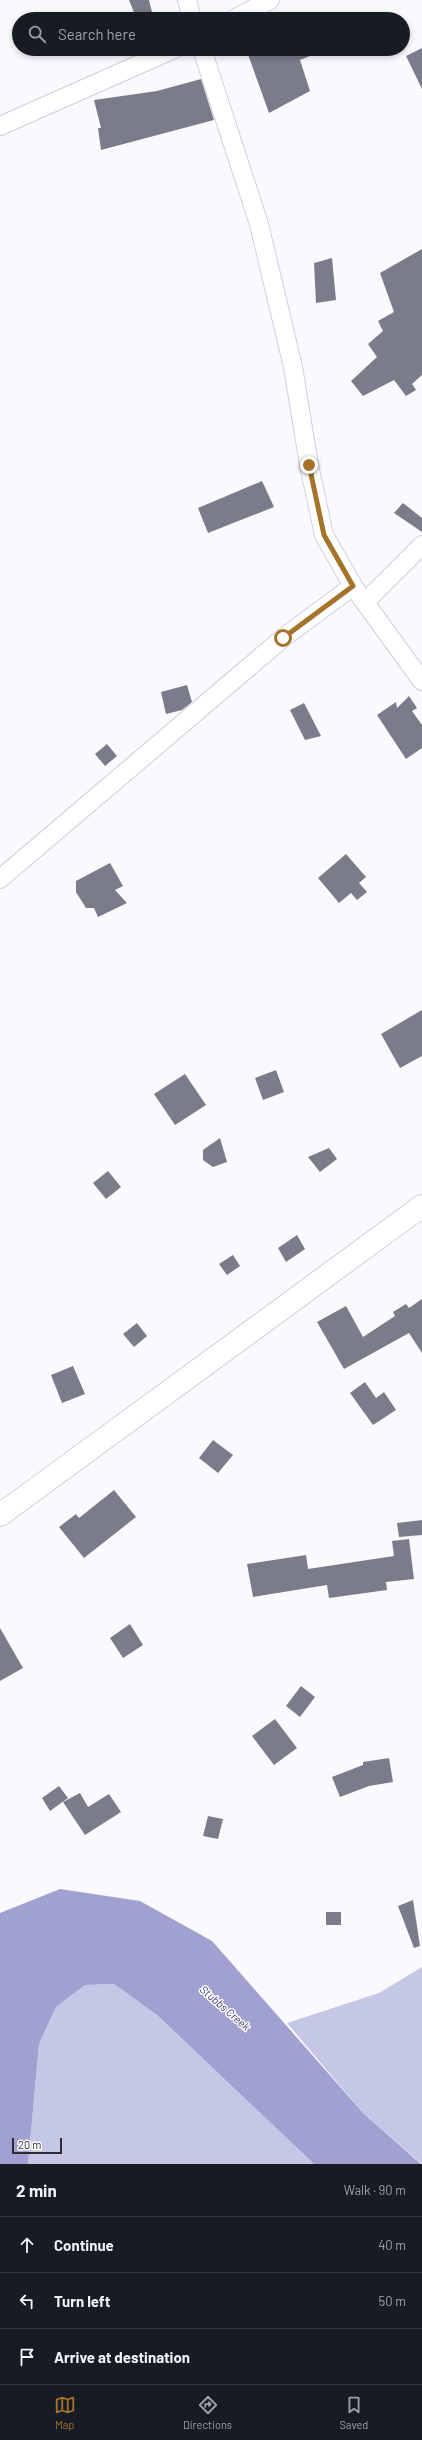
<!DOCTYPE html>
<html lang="en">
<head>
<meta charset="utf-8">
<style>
	body { margin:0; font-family:Barlow,sans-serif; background:#20242c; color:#f1f3f6 }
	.scale { position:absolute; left:12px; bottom:10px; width:50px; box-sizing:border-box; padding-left:4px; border:2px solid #2c2c32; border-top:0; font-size:11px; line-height:14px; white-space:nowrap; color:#2c2c32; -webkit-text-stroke:3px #fff; paint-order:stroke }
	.stop { position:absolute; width:12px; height:12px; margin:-9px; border:3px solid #a5732a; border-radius:50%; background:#fff }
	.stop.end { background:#a5732a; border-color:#fff; box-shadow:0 1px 4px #0008 }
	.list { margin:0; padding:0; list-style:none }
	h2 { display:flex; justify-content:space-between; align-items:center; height:52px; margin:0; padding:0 16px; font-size:17px }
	h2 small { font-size:13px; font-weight:400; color:#9ea1a6 }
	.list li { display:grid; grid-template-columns:26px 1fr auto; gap:12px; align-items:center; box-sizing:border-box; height:56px; padding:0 16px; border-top:1px solid #363941 }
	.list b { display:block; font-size:15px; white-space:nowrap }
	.list em { font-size:13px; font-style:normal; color:#9ea1a6 }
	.icon { flex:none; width:22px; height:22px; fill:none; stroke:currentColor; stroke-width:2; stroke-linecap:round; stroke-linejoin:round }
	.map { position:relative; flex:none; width:422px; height:2164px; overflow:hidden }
	.search { position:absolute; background:#171b24; box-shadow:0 2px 6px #0003; left:12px; right:12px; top:12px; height:44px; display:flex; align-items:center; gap:10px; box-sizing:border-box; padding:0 14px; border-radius:22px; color:#9ea1a6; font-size:15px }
	.sheet { height:220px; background:#171b24 }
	nav { display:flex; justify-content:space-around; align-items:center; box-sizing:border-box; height:56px; border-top:1px solid #363941; background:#171b24; font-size:11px; color:#9ea1a6 }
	nav a { display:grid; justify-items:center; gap:2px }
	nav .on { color:#a5732a }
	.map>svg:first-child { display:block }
</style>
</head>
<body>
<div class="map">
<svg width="422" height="2164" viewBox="0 0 422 2164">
	<rect width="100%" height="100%" fill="#fafafe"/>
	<!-- green -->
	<path fill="#c5c7e7" d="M422,1967V2164L364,2114L287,2023L379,1993Z
		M114,1984L157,2015L314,2164H28L39,2044L56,2007L85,1985Z"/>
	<!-- water -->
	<path fill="#a0a1d0" d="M60,1889L140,1901L212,1941L364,2114L421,2164H314L157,2015L114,1984L85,1985L56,2007L39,2044L28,2164H0V1913Z"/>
	<!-- building -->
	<path fill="#7b7c8a" d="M129,0H149L152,12L135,15Z
		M422,48V89L406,56Z
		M246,49H325V50L300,60L310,91L269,113Z
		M201,79L214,120L101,150L98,128H101L94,100L157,91Z
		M422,249V375L412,384L416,390L406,396L394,380L363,396L351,381L377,357L368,344L383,331L378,321L394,312L380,273Z
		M332,258L336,300L316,303L314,263Z
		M262,481L274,507L208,533L198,508Z
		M403,503L422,518V532L394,513Z
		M187,685L192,702L182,710L166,714L161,692Z
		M409,696L417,708L412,711L422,725V748L406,759L377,715L396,702L397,708Z
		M304,703L321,736L305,740L290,710Z
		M107,744L117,756L105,766L95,754Z
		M346,854L366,877L359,883L367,892L357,900L351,893L339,903L318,878Z
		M110,863L123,886L115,890L127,903L98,917L94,908H86L76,892V881Z
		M422,1010V1056L400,1068L381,1034Z
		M276,1070L284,1092L263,1100L255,1078Z
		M185,1074L206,1105L175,1125L154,1094Z
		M220,1138L227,1162L213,1167L203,1160V1150Z
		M329,1148L337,1159L320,1172L308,1157Z
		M108,1171L121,1187L106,1199L93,1183Z
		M297,1235L305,1249L286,1262L278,1248Z
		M233,1255L240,1266L227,1275L219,1264Z
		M422,1299V1353L409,1333L344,1369L317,1322L346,1306L363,1337L395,1316L393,1312L406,1304L409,1308Z
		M137,1323L147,1336L134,1347L123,1334Z
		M73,1366L85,1394L62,1403L51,1375Z
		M365,1382L376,1398L384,1392L396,1410L373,1425L350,1393Z
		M213,1440L233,1455L218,1473L199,1458Z
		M114,1490L136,1517L84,1558L59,1527L76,1514L79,1518Z
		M422,1520V1535L399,1537L397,1523Z
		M409,1539L414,1579L386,1582L387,1590L329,1598L327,1585L253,1597L247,1564L306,1555L308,1569L394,1556L392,1541Z
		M130,1624L143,1645L123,1658L110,1638Z
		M0,1628L23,1668L0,1681Z
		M301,1686L315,1697L300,1717L286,1706Z
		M275,1719L297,1748L274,1765L252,1736Z
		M389,1758L393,1782L369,1786L340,1797L332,1777L363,1765V1762Z
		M59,1786L68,1798L50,1811L42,1798Z
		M80,1793L88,1807L109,1794L121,1812L85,1835L63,1802Z
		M208,1816L223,1819L218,1839L203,1836Z
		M413,1900L420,1946L414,1948L398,1906Z
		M326,1912H341V1925H326Z"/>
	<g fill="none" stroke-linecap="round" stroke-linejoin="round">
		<!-- street casing -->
		<g stroke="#cecfdf" stroke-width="20">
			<path id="street" d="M187,0L192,19
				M234,19L270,0
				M202,49L259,224L293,367L309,465L324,535L353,586L422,681
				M0,126L174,49
				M365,602L422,545
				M0,879L283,638L353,586"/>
		</g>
		<!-- secondary casing -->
		<g stroke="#cecfdf" stroke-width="24">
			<path id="secondary" d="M0,1515L422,1206"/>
		</g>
		<!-- street -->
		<use href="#street" stroke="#fff" stroke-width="18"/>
		<!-- secondary -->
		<use href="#secondary" stroke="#fff" stroke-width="22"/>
	</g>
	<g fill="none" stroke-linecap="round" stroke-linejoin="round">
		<!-- route -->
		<path stroke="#a5732a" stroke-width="5" d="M283,638L353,586L324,535L309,465"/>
	</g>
	<g text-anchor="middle" stroke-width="3" stroke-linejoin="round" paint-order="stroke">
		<!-- water labels -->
		<g font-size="11" font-style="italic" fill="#3d3a75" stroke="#fff">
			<text transform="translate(225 2008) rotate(41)" y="4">Stubbs Creek</text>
		</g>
	</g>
</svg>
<div class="scale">20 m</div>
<div class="stop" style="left:283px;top:638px"></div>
<div class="stop end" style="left:309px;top:465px"></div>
<div class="search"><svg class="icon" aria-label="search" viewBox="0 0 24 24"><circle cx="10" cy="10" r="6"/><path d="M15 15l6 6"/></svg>Search here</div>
</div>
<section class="sheet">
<h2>2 min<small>Walk · 90 m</small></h2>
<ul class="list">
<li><svg class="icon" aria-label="ahead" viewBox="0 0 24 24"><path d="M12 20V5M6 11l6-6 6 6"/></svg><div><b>Continue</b></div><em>40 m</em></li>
<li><svg class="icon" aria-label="left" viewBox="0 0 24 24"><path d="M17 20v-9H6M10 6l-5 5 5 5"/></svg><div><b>Turn left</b></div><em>50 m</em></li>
<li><svg class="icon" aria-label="arrive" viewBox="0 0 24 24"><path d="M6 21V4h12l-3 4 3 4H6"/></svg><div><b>Arrive at destination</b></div></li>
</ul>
</section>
<nav>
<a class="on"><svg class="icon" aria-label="map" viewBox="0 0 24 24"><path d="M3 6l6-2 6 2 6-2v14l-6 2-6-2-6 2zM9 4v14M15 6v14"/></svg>Map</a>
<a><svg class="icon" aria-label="directions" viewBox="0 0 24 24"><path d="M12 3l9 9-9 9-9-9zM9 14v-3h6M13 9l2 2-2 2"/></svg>Directions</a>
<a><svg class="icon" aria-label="saved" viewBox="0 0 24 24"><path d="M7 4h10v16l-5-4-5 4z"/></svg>Saved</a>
</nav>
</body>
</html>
